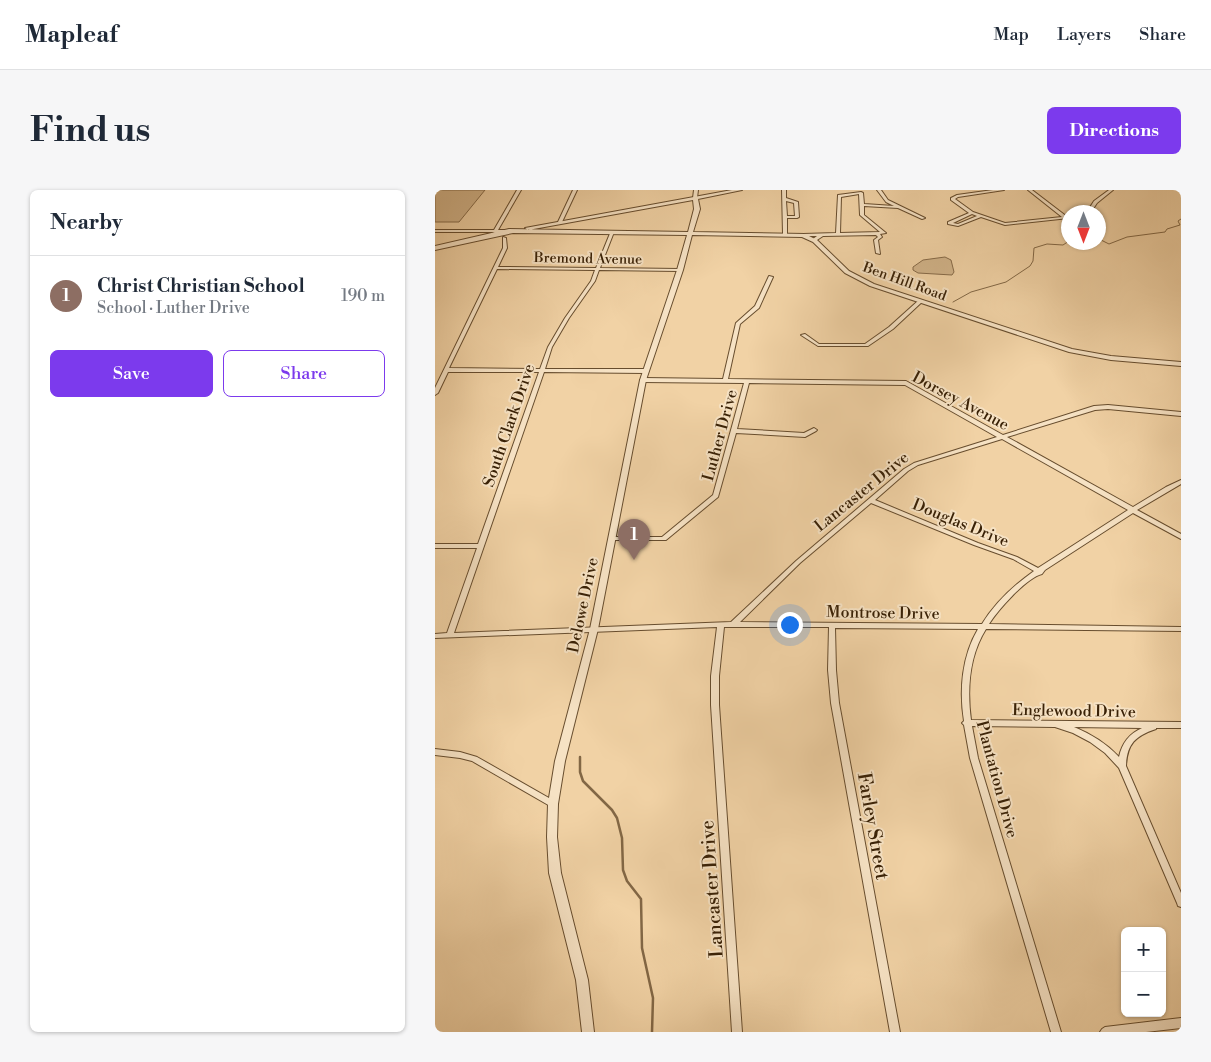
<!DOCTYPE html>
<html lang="en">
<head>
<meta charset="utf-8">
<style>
	body { margin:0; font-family:"Libre Bodoni",serif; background:#f6f6f7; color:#1f2937 }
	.controls { position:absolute; right:15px; bottom:15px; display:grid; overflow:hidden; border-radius:8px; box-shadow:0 1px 4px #0004 }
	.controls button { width:45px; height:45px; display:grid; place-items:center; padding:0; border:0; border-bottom:1px solid #e0e1e3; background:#fff; color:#1f2937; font:25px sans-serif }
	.compass { position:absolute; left:626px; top:15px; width:45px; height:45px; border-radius:50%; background:#fff; box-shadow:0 1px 4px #0004; rotate:180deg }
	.you { position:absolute; left:354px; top:434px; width:18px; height:18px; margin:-12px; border:4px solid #fff; border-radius:50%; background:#1a73e8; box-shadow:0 0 0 8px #1a73e833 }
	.badge { display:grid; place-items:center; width:32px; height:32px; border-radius:50%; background:#7c3aed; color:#fff; font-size:16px; font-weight:700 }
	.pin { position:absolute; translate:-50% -41px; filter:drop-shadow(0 1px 2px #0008) }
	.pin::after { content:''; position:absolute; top:26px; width:18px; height:15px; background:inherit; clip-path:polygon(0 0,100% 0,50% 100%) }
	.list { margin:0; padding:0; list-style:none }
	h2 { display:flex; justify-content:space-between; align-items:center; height:65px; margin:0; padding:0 20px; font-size:21px }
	h2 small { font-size:16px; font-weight:400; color:#747a83 }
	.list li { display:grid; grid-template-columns:32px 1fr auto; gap:15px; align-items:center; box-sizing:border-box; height:80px; padding:0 20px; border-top:1px solid #e0e1e3 }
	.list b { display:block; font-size:19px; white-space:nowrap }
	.list p { margin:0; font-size:16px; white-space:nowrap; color:#747a83 }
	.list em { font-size:16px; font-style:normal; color:#747a83 }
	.actions { display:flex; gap:10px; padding:15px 20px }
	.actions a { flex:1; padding:11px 0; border:1px solid #7c3aed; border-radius:8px; text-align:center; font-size:18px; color:#7c3aed }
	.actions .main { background:#7c3aed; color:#fff }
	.map { position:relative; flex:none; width:746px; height:842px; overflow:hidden; border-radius:8px }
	header { display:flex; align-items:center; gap:30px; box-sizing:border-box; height:70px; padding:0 25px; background:#fff; border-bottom:1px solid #e0e1e3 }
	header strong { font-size:24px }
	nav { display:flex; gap:28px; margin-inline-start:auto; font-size:18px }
	.intro { display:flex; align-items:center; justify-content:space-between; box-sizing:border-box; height:120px; padding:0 30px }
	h1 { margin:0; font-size:35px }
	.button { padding:12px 22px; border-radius:8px; background:#7c3aed; color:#fff; font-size:18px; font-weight:700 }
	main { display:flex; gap:30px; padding:0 30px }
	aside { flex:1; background:#fff; border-radius:8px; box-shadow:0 1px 4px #0004 }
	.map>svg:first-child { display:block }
</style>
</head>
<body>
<header>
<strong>Mapleaf</strong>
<nav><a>Map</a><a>Layers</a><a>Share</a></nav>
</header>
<div class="intro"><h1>Find us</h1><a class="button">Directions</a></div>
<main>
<aside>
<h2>Nearby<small></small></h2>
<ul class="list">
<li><span class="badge" style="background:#8d6e63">1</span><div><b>Christ Christian School</b><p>School · Luther Drive</p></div><em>190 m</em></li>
</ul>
<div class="actions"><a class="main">Save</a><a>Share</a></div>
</aside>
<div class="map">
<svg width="746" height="842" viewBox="0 0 746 842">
	<rect width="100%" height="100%" fill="#f1d2a5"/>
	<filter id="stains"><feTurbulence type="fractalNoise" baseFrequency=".004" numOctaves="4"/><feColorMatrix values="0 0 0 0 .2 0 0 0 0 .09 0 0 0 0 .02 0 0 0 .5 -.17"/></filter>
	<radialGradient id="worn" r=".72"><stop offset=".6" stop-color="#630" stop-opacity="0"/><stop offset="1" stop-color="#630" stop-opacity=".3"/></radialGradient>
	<!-- green -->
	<path fill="#d2b48a" stroke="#866a48" d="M0,0H50L24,32H0Z
		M510,67L516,70L519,82L517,85L483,83L478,80V77L488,70Z"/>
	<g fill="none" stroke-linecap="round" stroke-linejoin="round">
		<!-- stream-far1 -->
		<path stroke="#826745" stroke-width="1" d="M664,49L674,54L692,47L730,42L732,39L745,35L743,31L746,29
			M518,112L536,102L571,92L595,76L598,71L599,58L612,54L628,55L634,51"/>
		<!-- stream -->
		<path stroke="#826745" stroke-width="2.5" d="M145,567V582L148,591L177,620L182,628L187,648L188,680L192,691L206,709L207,758L218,808L217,842"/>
		<!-- minor casing -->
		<g stroke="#674d2e" stroke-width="2">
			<path id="minor" d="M82,0H86L63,40H73V42L60,43L58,42H0V40H59Z
				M138,0H142L127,32L124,33L123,32Z
				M259,0H263L262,8L260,9L258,8Z
				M347,0H351V8L363,12L364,27L362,28H352V44L350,45L348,44ZM351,11L359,13L360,26H352Z
				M442,0H446L453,10L490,28L487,29L463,18L429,16V25L451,43L445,44L447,47L443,50L445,64L441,63L439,50L443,47L441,45L388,46L382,50L381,52H380L378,51V49L382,46H368L366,45L368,44L401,43L403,5L426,2L428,3L429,14L459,16L451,12ZM424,4L425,25L445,42L405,43L406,7Z
				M558,0H569L523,7L520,9L538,22L570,33L627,27L593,0H597L631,26H634V28L570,35L546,27L523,36L513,34V32L534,23L516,10V8L522,5ZM537,24L542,26L523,34L518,33Z
				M674,0H678L662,13L656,22H652L659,11Z
				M176,41L179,42L165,78L245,79L247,80L245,81L164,80L160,91L134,128L117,157L110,179H210L213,181L210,183L109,182L19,443L296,432L361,371L469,279L479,273L562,247L470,195L314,193L302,239L369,243L379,238L382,240L381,241L370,247L301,243L283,307L231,350H175L174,349L177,347H227L278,305L309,193L208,192L205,190L208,188L288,189L301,133L320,116L334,86L338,87L324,118L305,134L293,189L471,191L568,245L659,216L673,215L746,222V226L673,219L660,220L572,247L698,317L731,297L746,290V294L702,320L746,344V349L698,323L610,380L607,384C591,388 563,420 554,434L746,437V441L551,439C534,466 532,500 536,530L746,532V538H721V539C700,546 692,554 691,576L746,703V717L743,716L742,713L684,578L670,563L655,552L638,543L620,537L537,536L543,568L626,842H616L535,568L529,535L527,533L529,531C524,500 527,466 543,439L400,438L401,480L404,513L465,842H455L396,513L393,480L394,437H289L284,486V515L307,842H297L276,515V486L282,437L0,448V444L12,443L42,358H0V354H43L104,182H13L3,203L0,205V198L68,58V47L71,48L72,58L63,77L161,78ZM62,79L160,80L156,91L130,128L113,157L105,179L14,178ZM567,249L693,320L603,378L582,367L543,353L440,310L473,281L483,275ZM436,313L539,355L578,369L599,381C578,396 560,413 547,434L305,432L365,373ZM639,537L707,538C694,544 687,553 684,567C671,553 656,544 639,537Z
				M484,110L488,111L458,139L433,156H383L366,145L370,144L384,154H430L454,137Z
				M0,559L25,562L42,567L121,612L122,614L121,616L118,617L115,616L37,571L25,568L0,565Z
				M746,828V838L711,842H665L667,839L670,837Z"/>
		</g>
		<!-- tertiary casing -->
		<g stroke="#674d2e" stroke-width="2">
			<path id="tertiary" d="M297,0H307L263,9L265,19L258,42L370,44L382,50L414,81L439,94L637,159L676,166L746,172V176L676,170L634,162L435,96L410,83L378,52L367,47L257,45L248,80L211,190L163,439L130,571L123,614L122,647L126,683L153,790L159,842H147L141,790L114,683L112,647L113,614L120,571L155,439L205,190L242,80L252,45L78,43L0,60V56L74,39L253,42L259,19L258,10L93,40L90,38Z"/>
		</g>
		<!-- minor -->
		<use href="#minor" fill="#f6e2c4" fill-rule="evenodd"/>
		<!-- tertiary -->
		<use href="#tertiary" fill="#f6e2c4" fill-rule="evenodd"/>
	</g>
	<g text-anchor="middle" stroke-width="4" stroke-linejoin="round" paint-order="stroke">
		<!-- far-street labels -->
		<g font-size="14" fill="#392106" stroke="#f6e2c4">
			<text transform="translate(153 68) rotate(1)" y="5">Bremond Avenue</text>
			<text transform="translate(470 91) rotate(20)" y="5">Ben Hill Road</text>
		</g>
		<!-- street labels -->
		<g font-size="16" fill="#392106" stroke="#f6e2c4">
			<text transform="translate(526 210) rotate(28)" y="6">Dorsey Avenue</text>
			<text transform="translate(73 235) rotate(-71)" y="6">South Clark Drive</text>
			<text transform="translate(284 245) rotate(-75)" y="6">Luther Drive</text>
			<text transform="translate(426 301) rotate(-39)" y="6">Lancaster Drive</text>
			<text transform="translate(526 332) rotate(22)" y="6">Douglas Drive</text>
			<text transform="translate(147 415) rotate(-78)" y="6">Delowe Drive</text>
			<text transform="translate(448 422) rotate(1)" y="6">Montrose Drive</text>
			<text transform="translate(639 520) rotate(1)" y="6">Englewood Drive</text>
			<text transform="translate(563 589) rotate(75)" y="6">Plantation Drive</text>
		</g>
		<!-- near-street labels -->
		<g font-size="19" fill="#392106" stroke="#f6e2c4">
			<text transform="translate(439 636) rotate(80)" y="7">Farley Street</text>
			<text transform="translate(276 699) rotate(-94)" y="7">Lancaster Drive</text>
		</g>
	</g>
	<rect width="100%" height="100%" filter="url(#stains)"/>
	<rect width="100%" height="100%" fill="url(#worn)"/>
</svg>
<div class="controls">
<button>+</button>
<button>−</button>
</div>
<svg class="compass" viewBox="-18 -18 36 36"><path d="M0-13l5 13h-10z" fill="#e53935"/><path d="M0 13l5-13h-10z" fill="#747a83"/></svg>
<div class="you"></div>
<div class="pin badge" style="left:199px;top:370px;background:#8d6e63">1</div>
</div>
</main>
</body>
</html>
